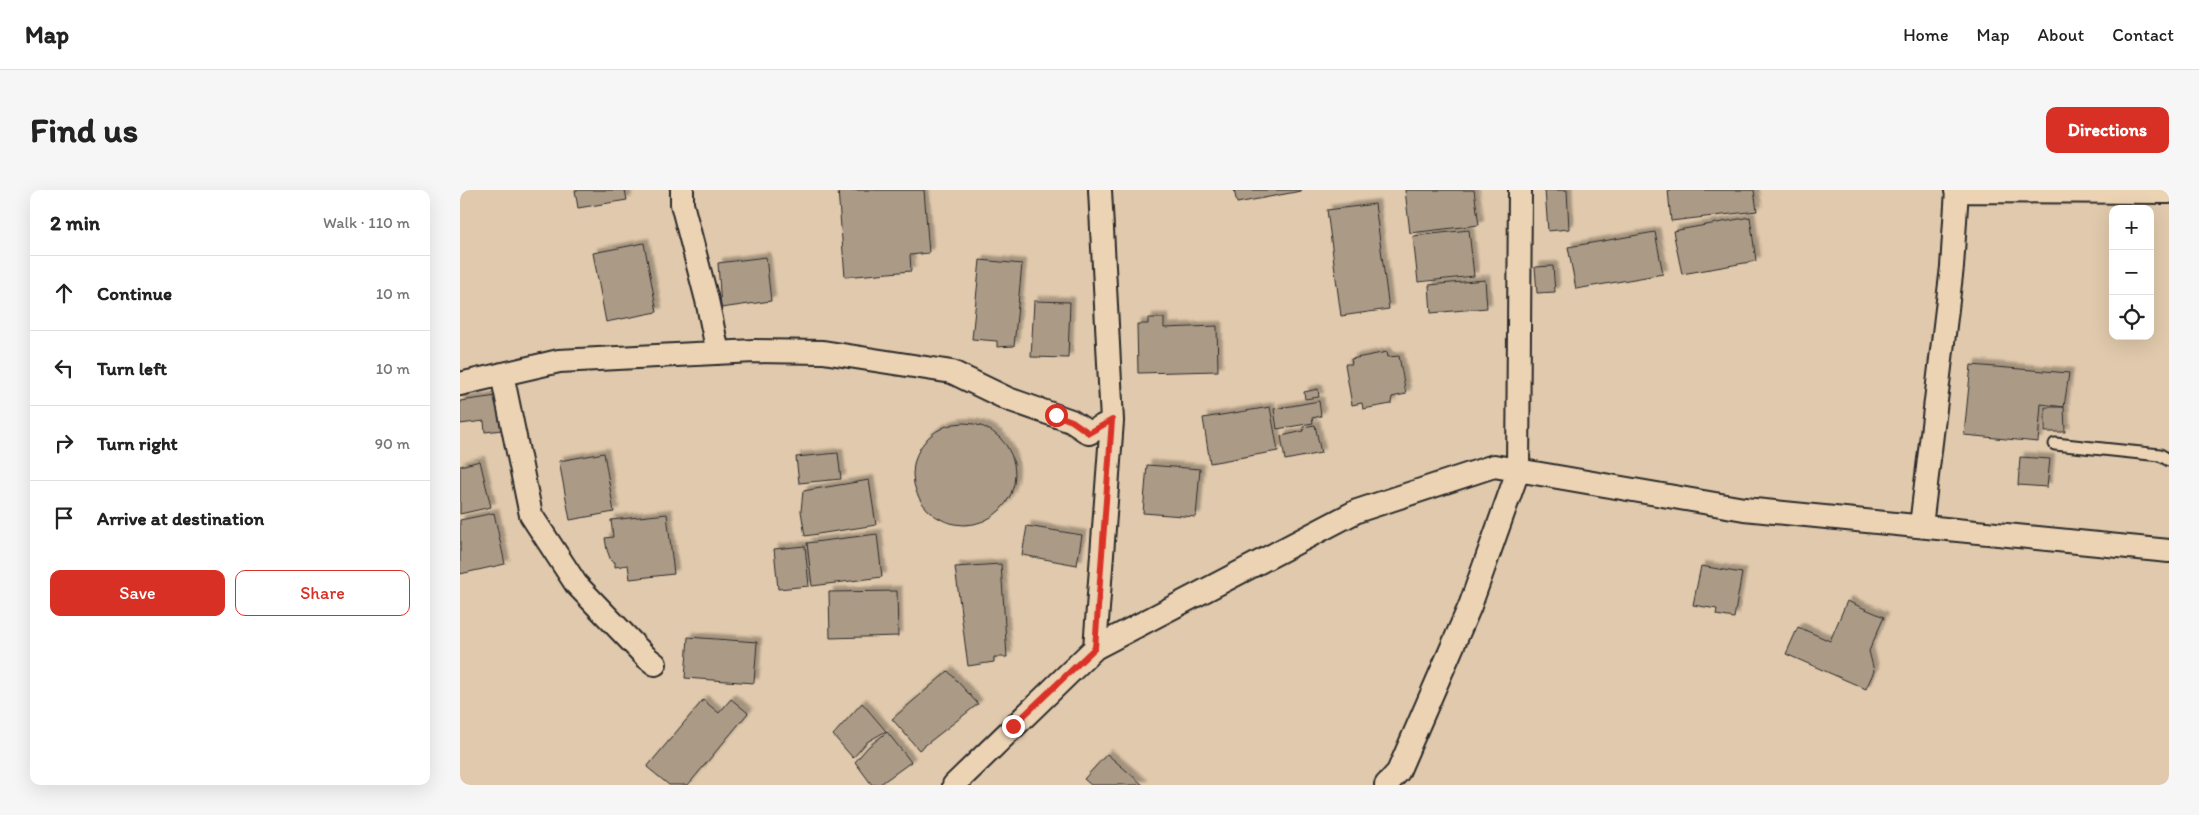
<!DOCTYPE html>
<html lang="en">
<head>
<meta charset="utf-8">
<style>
	body { margin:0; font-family:Itim,sans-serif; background:#f6f6f6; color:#222 }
	.controls { position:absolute; right:15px; top:15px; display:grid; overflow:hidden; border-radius:10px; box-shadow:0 5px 20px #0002 }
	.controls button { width:45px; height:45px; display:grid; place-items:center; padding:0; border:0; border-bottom:1px solid #e0e0e0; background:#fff; color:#222; font:25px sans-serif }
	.stop { position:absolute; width:15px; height:15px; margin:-11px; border:4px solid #d93025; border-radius:50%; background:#fff }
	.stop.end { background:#d93025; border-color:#fff; box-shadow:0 1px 5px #0008 }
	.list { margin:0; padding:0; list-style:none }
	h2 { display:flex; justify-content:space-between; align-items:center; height:65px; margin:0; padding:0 20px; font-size:21px }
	h2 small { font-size:16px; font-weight:400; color:#767676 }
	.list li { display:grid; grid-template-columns:32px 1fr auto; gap:15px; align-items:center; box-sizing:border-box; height:75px; padding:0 20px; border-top:1px solid #e0e0e0 }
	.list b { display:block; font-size:19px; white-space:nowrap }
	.list em { font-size:16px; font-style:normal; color:#767676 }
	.actions { display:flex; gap:10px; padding:15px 20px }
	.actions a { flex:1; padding:11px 0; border:1px solid #d93025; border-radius:10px; text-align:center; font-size:18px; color:#d93025 }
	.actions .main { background:#d93025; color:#fff }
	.icon { flex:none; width:28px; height:28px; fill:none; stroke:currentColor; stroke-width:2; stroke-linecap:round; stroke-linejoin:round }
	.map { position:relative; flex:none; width:1709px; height:595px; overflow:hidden; border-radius:10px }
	header { display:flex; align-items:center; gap:30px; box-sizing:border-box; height:70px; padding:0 25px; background:#fff; border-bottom:1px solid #e0e0e0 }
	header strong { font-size:24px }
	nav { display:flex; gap:28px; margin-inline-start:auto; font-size:18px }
	.intro { display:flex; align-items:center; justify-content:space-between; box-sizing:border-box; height:120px; padding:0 30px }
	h1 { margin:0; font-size:35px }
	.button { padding:12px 22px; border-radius:10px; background:#d93025; color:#fff; font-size:18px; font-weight:700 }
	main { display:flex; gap:30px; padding:0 30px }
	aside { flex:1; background:#fff; border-radius:10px; box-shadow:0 5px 20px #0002 }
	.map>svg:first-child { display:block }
</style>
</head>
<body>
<header>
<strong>Map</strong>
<nav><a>Home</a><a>Map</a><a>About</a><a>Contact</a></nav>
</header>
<div class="intro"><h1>Find us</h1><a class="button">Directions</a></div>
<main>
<aside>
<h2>2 min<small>Walk · 110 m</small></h2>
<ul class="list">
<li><svg class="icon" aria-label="ahead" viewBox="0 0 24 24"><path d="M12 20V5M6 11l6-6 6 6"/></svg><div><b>Continue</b></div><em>10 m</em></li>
<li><svg class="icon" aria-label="left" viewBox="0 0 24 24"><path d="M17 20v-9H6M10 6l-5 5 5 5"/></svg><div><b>Turn left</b></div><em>10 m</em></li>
<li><svg class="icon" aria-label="right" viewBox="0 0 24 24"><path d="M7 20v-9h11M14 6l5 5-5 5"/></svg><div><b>Turn right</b></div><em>90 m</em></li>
<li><svg class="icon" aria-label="arrive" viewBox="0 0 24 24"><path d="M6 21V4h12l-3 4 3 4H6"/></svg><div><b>Arrive at destination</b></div></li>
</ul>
<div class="actions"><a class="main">Save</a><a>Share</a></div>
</aside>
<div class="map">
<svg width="1709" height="595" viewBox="0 0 1709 595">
	<defs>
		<filter id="shadow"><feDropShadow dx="4.5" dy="-4.5" stdDeviation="1" flood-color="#0004"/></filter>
	</defs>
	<rect width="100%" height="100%" fill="#e0c9ac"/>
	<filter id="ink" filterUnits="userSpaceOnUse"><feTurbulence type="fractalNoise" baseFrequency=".02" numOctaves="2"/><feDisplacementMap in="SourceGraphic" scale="10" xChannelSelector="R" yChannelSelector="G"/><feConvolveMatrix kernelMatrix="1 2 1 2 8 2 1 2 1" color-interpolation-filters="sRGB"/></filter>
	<g filter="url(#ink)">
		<!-- building -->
		<path fill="#ab9a86" stroke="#2b2b2b" filter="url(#shadow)" d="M115,0H165L167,10L118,18Z
			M378,0H464L469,63L450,65L451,81L385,87Z
			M774,0H841V1L777,13Z
			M945,0H1014L1019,35L950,43Z
			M1085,0H1107L1109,39L1088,41Z
			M1208,0H1294L1297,21L1211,31Z
			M915,14L929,119L881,126L867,20Z
			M1290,27L1296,71L1222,84L1213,41Z
			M1009,40L1014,86L958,92L953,46Z
			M1195,42L1203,84L1116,99L1108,57Z
			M184,53L197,122L146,132L133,63Z
			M306,67L311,111L261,118L258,73Z
			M520,70L562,74L554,156L537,157V151L512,149Z
			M1093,76L1095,102L1077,103L1075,77Z
			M1025,90L1027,118L971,123L969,95Z
			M574,111L610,112L608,168L571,167Z
			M688,128H704V138L757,136L758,181L678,183L677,134H688Z
			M927,162L928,167L939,166L946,204L932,207L931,214L903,219L902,213L892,215L885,174H892L891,169Z
			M1511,175L1609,183L1604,217L1581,214L1578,252L1504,245Z
			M858,199L859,207L845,209L844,202Z
			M37,206L42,240L25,242L24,231L0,234V211Z
			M859,211L861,226L852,228L853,233L817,239L814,219Z
			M810,217L818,261L750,273L743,228Z
			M1585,217H1604L1605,242H1585Z
			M453 284a51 51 0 1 1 102 0a51 51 0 1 1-102 0Z
			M855,235L861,263L825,270L821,246L844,241L843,237Z
			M144,263L154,322L110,330L99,271Z
			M378,263L381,289L339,293L336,267Z
			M1560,267L1590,269L1587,297L1558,295Z
			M20,271L31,317L0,324V276Z
			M687,275L740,279L736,327L683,323Z
			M409,290L416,335L345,346L341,321L343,301Z
			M34,323L45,374L0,384V330Z
			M207,324L214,384L170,389L168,375L155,377V372L151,371L147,360L145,348L153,347L151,330Z
			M567,336L622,345L617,375L562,365Z
			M417,344L422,387L352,396L347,353Z
			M345,356L349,396L318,399L314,359Z
			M541,374L547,467H534V472L508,476L495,377Z
			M1241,376L1282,383L1274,428L1256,425L1257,419L1233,415Z
			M437,401L438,446L370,448L369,402Z
			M1387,411L1424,427L1409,461L1414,481L1406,499L1326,464L1338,437L1370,451Z
			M228,447L297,452L294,493L225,488Z
			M488,481L518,514L459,560L432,529Z
			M271,509L288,523L228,595H209L187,577L243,510L259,523Z
			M402,513L426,541L407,552L393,568L373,545Z
			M427,542L451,572L419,595H412L395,572L408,557Z
			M647,564L683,595H631L624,589Z"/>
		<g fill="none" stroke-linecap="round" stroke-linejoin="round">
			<!-- service casing -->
			<g stroke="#2b2b2b" stroke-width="15">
				<path id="service" d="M1595,254L1700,265L1709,270"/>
			</g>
			<!-- minor casing -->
			<g stroke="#2b2b2b" stroke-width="26">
				<path id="minor" d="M222,0V14L247,110L258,163
					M1496,1L1709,2
					M42,184L71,325L116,394L186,467L195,474
					M0,194L99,171L294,161L363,162L492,182L548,209L611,231L629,243L652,231
					M1461,336L1492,77L1497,0
					M635,458L652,231L640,0
					M494,595L635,458L897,321L1034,276L1284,319L1709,361
					M926,595L938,582L1010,416L1058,281L1060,0"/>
			</g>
			<!-- service -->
			<use href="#service" stroke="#ecd3b4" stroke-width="11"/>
			<!-- minor -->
			<use href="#minor" stroke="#ecd3b4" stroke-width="22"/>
		</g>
	</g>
	<g fill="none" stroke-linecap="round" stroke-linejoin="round" filter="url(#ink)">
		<!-- route -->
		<path stroke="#d93025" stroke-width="6" d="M553,536L635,458L652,230L629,243L612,231L596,225"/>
	</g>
</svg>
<div class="controls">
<button>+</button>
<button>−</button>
<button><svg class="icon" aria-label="locate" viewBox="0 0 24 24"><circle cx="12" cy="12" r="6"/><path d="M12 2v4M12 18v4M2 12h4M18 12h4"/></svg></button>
</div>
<div class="stop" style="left:596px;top:225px"></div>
<div class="stop end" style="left:553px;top:536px"></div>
</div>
</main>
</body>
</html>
